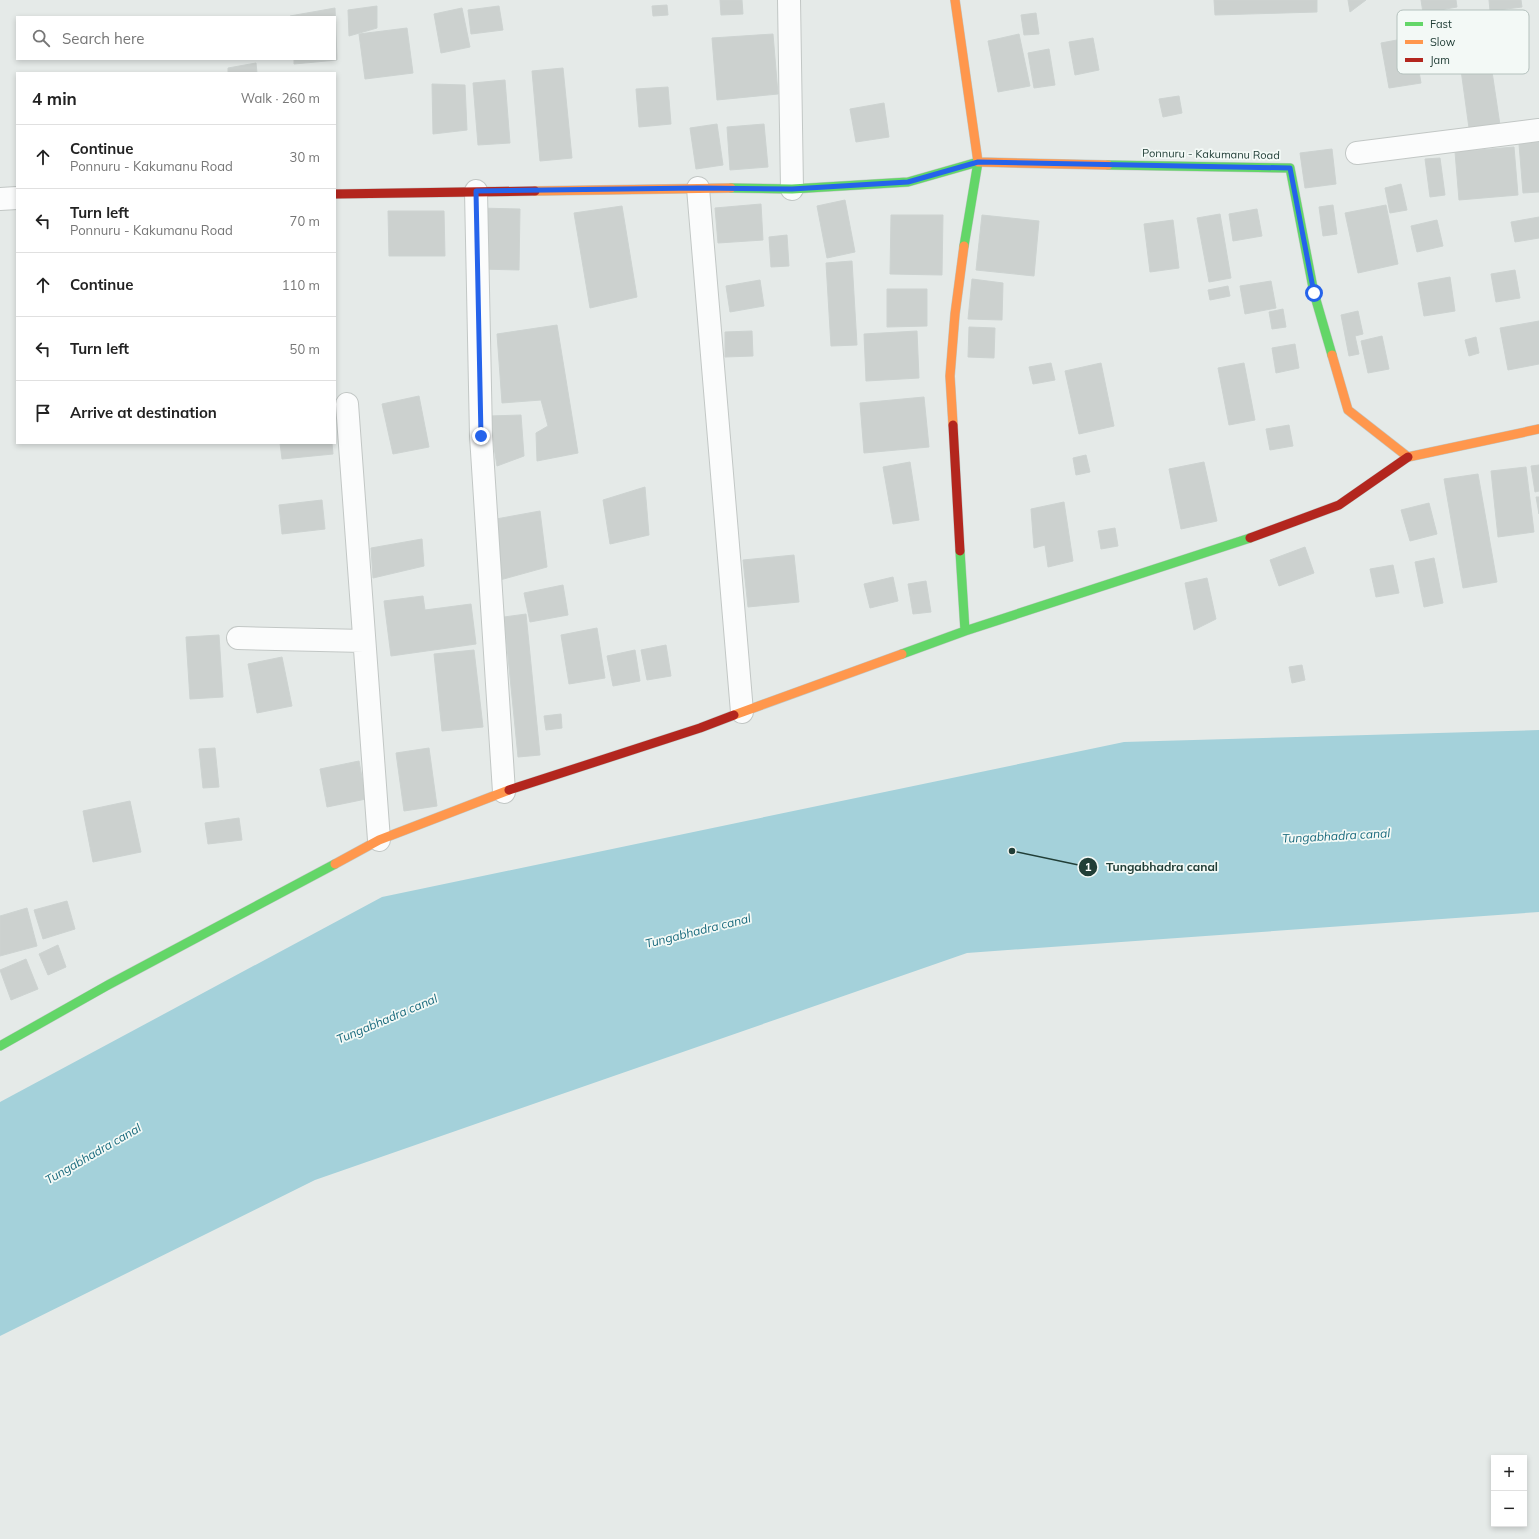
<!DOCTYPE html>
<html lang="en">
<head>
<meta charset="utf-8">
<style>
	body { margin:0; font-family:Mulish,sans-serif; background:#f6f6f6; color:#222 }
	.controls { position:absolute; right:12px; bottom:12px; display:grid; overflow:hidden; border-radius:0px; box-shadow:0 2px 6px #0003 }
	.controls button { width:36px; height:36px; display:grid; place-items:center; padding:0; border:0; border-bottom:1px solid #e0e0e0; background:#fff; color:#222; font:20px sans-serif }
	.stop { position:absolute; width:12px; height:12px; margin:-9px; border:3px solid #2563eb; border-radius:50%; background:#fff }
	.stop.end { background:#2563eb; border-color:#fff; box-shadow:0 1px 4px #0008 }
	.list { margin:0; padding:0; list-style:none }
	h2 { display:flex; justify-content:space-between; align-items:center; height:52px; margin:0; padding:0 16px; font-size:17px }
	h2 small { font-size:13px; font-weight:400; color:#767676 }
	.list li { display:grid; grid-template-columns:26px 1fr auto; gap:12px; align-items:center; box-sizing:border-box; height:64px; padding:0 16px; border-top:1px solid #e0e0e0 }
	.list b { display:block; font-size:15px; white-space:nowrap }
	.list p { margin:0; font-size:13px; white-space:nowrap; color:#767676 }
	.list em { font-size:13px; font-style:normal; color:#767676 }
	.icon { flex:none; width:22px; height:22px; fill:none; stroke:currentColor; stroke-width:2; stroke-linecap:round; stroke-linejoin:round }
	.map { position:relative; flex:none; width:1539px; height:1539px; overflow:hidden }
	.search { position:absolute; background:#fff; box-shadow:0 2px 6px #0003; left:16px; top:16px; width:320px; height:44px; display:flex; align-items:center; gap:10px; box-sizing:border-box; padding:0 14px; border-radius:0px; color:#767676; font-size:15px }
	.panel { position:absolute; background:#fff; box-shadow:0 2px 6px #0003; left:16px; top:72px; width:320px; height:372px; border-radius:0px }
	.map>svg:first-child { display:block }
</style>
</head>
<body>
<div class="map">
<svg width="1539" height="1539" viewBox="0 0 1539 1539">
	<rect width="100%" height="100%" fill="#e5eae8"/>
	<!-- water -->
	<path fill="#a4d1da" d="M1539,730V912L967,953L315,1180L0,1336V1102L382,897L1124,742Z"/>
	<!-- building -->
	<path fill="#ccd1cf" stroke="#cdd3d1" d="M720,0H742L743,14L721,15Z
		M1214,0H1317V12L1215,15Z
		M1348,0H1366L1350,12Z
		M1421,0H1456L1457,7L1423,13Z
		M1489,0H1521L1522,7L1490,11Z
		M667,5L668,15L653,16L652,6Z
		M377,6V28L349,36L348,10Z
		M499,6L503,30L471,34L468,10Z
		M335,8L337,60L294,64V59H335V17H290V16Z
		M462,8L470,47L441,53L434,14Z
		M1036,13L1039,34L1024,35L1021,15Z
		M407,28L413,73L365,79L359,34Z
		M773,34L778,94L717,100L712,38Z
		M1019,34L1030,86L998,92L988,41Z
		M1413,37L1421,83L1389,88L1381,43Z
		M1093,38L1099,70L1075,75L1069,42Z
		M1049,49L1055,85L1034,88L1028,53Z
		M256,63L257,73H228V68Z
		M1491,65L1500,125L1469,128L1461,70Z
		M563,68L572,158L540,161L532,71Z
		M505,80L510,143L478,145L473,83Z
		M432,84L465,85L467,130L433,134Z
		M668,87L671,124L639,127L636,89Z
		M1179,96L1182,113L1163,117L1159,99Z
		M884,103L889,137L856,142L850,109Z
		M717,124L723,165L696,169L690,128Z
		M764,124L768,167L730,170L727,127Z
		M1539,142V192L1523,193L1519,144Z
		M1514,147L1518,195L1459,200L1455,152Z
		M1332,149L1336,184L1305,188L1300,153Z
		M1440,158L1445,195L1430,197L1425,159Z
		M1401,184L1407,210L1390,213L1385,188Z
		M845,200L855,252L827,258L817,206Z
		M761,204L763,240L718,243L715,208Z
		M1333,205L1337,234L1323,236L1319,207Z
		M1386,205L1398,264L1358,273L1345,213Z
		M622,206L637,297L590,308L574,213Z
		M478,208L520,209L519,270L478,269Z
		M1257,209L1262,236L1233,241L1229,214Z
		M388,211H444L445,256H389Z
		M1220,214L1231,278L1209,282L1197,218Z
		M891,215H943L942,275L890,274Z
		M982,215L1039,221L1034,276L976,270Z
		M1539,217V238L1515,242L1511,222Z
		M1173,220L1179,268L1150,272L1144,224Z
		M1437,220L1443,246L1417,252L1411,226Z
		M787,235L789,266L771,267L769,237Z
		M852,261L857,345L831,346L826,263Z
		M1515,270L1520,298L1496,302L1491,274Z
		M1450,277L1455,311L1424,316L1418,283Z
		M972,279L1003,283L1002,320L968,319Z
		M760,280L764,306L730,312L726,286Z
		M1271,281L1276,308L1245,314L1240,286Z
		M1228,286L1230,296L1210,300L1208,290Z
		M887,289H927V326L887,327Z
		M1283,309L1286,327L1272,329L1269,312Z
		M1358,311L1363,334L1355,336L1359,354L1349,356L1341,315Z
		M1539,321V364L1508,370L1500,328Z
		M557,325L578,453L537,461L536,433L548,426L541,400L502,403L497,334Z
		M969,327L995,328L994,358L968,357Z
		M752,331L753,356L725,357V332Z
		M917,331L919,378L866,381L864,334Z
		M1382,336L1389,369L1368,373L1361,341Z
		M1476,337L1479,353L1469,356L1465,340Z
		M1295,344L1299,368L1276,373L1272,348Z
		M1051,363L1055,380L1033,384L1029,367Z
		M1101,363L1114,426L1079,434L1065,371Z
		M1244,363L1255,420L1229,425L1218,368Z
		M419,396L429,447L393,454L382,404Z
		M924,397L929,447L864,453L860,403Z
		M521,415L524,456L497,466L489,416Z
		M1289,425L1293,446L1270,450L1266,429Z
		M280,443H332L333,454L282,459Z
		M1086,455L1090,472L1076,475L1073,458Z
		M910,462L919,520L893,524L883,467Z
		M1204,462L1217,521L1181,529L1169,469Z
		M1539,465V491L1535,492L1531,466Z
		M1526,467L1534,532L1498,537L1491,471Z
		M1478,474L1497,582L1463,588L1444,479Z
		M645,487L649,535L610,544L603,500Z
		M1536,497H1539V514Z
		M322,500L325,529L282,534L279,505Z
		M1064,502L1073,561L1048,567L1045,545L1034,548L1031,509Z
		M1429,503L1437,534L1410,541L1401,510Z
		M540,511L547,567L500,580L496,519Z
		M1115,528L1118,546L1101,549L1098,531Z
		M422,539L424,566L373,578L371,548Z
		M1305,547L1314,573L1279,586L1270,560Z
		M794,555L799,602L748,607L743,560Z
		M1434,558L1443,603L1424,607L1415,562Z
		M1393,565L1399,593L1376,597L1370,569Z
		M893,577L898,601L870,608L864,584Z
		M1207,578L1216,619L1194,630L1185,583Z
		M926,581L931,612L913,614L908,584Z
		M563,585L568,615L530,622L524,593Z
		M423,596L425,610L471,604L476,644L391,656L384,601Z
		M526,614L540,755L518,757L504,617Z
		M597,628L605,678L569,684L561,635Z
		M219,635L223,697L190,699L186,637Z
		M666,645L671,676L647,680L641,650Z
		M474,650L483,727L442,731L434,654Z
		M635,650L640,681L613,686L607,656Z
		M282,657L292,706L257,713L248,664Z
		M1302,665L1305,680L1292,683L1289,667Z
		M561,714L562,728L546,730L544,716Z
		M215,748L219,787L203,788L199,749Z
		M429,748L437,806L404,811L396,753Z
		M359,761L366,799L327,807L320,769Z
		M130,801L141,852L93,862L83,811Z
		M239,818L242,840L208,844L205,823Z
		M67,901L75,929L43,939L34,910Z
		M27,908L37,946L0,956V916Z
		M58,945L66,967L48,975L39,954Z
		M26,959L38,989L11,1000L0,970Z"/>
	<g fill="none" stroke-linecap="round" stroke-linejoin="round">
		<!-- street casing -->
		<g stroke="#c2c7c5" stroke-width="24">
			<path id="street" d="M789,0L792,189
				M1357,153L1539,130
				M698,188L742,712
				M476,191L481,436L504,792
				M0,199L17,198
				M347,404L379,840
				M238,638L364,641"/>
		</g>
		<!-- fast casing -->
		<g stroke="#c0c8c5" stroke-width="10">
			<path id="fast" d="M1108,165L1290,168L1314,293L1332,355
				M731,188L792,189L908,182L978,162L964,246
				M960,551L965,631
				M902,654L965,631L1250,538
				M0,1046L108,985L335,864"/>
		</g>
		<!-- slow casing -->
		<g stroke="#c0c8c5" stroke-width="10">
			<path id="slow" d="M955,0L978,162L1108,165
				M535,191L731,188
				M1332,355L1348,410L1408,457L1539,429
				M953,425L950,376L955,314L964,246
				M734,715L902,654
				M335,864L379,840L509,790"/>
		</g>
		<!-- jam casing -->
		<g stroke="#c0c8c5" stroke-width="10">
			<path id="jam" d="M335,194L535,191
				M953,425L960,551
				M1250,538L1339,505L1408,457
				M509,790L700,728L734,715"/>
		</g>
		<!-- street -->
		<use href="#street" stroke="#fbfcfc" stroke-width="22"/>
		<!-- fast -->
		<use href="#fast" stroke="#63d668" stroke-width="9"/>
		<!-- slow -->
		<use href="#slow" stroke="#ff974d" stroke-width="9"/>
		<!-- jam -->
		<use href="#jam" stroke="#b3261e" stroke-width="9"/>
	</g>
	<g fill="none" stroke-linecap="round" stroke-linejoin="round">
		<!-- route -->
		<path stroke="#2563eb" stroke-width="5" d="M481,436L476,191L698,188L792,189L908,182L978,162L1290,168L1314,293"/>
	</g>
	<g text-anchor="middle" stroke-width="3.5" stroke-linejoin="round" paint-order="stroke">
		<!-- street labels -->
		<g font-size="11" fill="#213e37" stroke="#f3f9f6">
			<text transform="translate(1211 154) rotate(1)" y="4">Ponnuru - Kakumanu Road</text>
		</g>
		<!-- water labels -->
		<g font-size="12" font-style="italic" fill="#196a7d" stroke="#f3f9f6">
			<text transform="translate(1336 836) rotate(-3)" y="4">Tungabhadra canal</text>
			<text transform="translate(698 931) rotate(-14)" y="4">Tungabhadra canal</text>
			<text transform="translate(387 1019) rotate(-23)" y="4">Tungabhadra canal</text>
			<text transform="translate(93 1154) rotate(-30)" y="4">Tungabhadra canal</text>
		</g>
	</g>
	<!-- legend -->
	<rect x="1397" y="10" width="132" height="64" rx="6" fill="#f3f9f6" stroke="#b4c1bd" stroke-width="1"/>
	<rect x="1405" y="22" width="18" height="4" fill="#63d668"/>
	<rect x="1405" y="40" width="18" height="4" fill="#ff974d"/>
	<rect x="1405" y="58" width="18" height="4" fill="#b3261e"/>
	<g font-size="11" fill="#213e37">
		<text x="1430" y="28">Fast</text>
		<text x="1430" y="46">Slow</text>
		<text x="1430" y="64">Jam</text>
	</g>
	<!-- callouts -->
	<path fill="none" stroke="#213e37" stroke-width="1.5" d="M1012 851L1088 867"/>
	<g fill="#213e37" stroke="#f3f9f6" stroke-width="1.5">
		<circle cx="1012" cy="851" r="4"/>
		<circle cx="1088" cy="867" r="10"/>
	</g>
	<g font-size="12" text-anchor="middle" font-weight="bold" fill="#fff">
		<text x="1088" y="871">1</text>
	</g>
	<g font-size="12" text-anchor="middle" font-weight="bold" fill="#213e37" stroke="#f3f9f6" stroke-width="3.5" stroke-linejoin="round" paint-order="stroke">
		<text x="1162" y="871">Tungabhadra canal</text>
	</g>
</svg>
<div class="controls">
<button>+</button>
<button>−</button>
</div>
<div class="stop" style="left:1314px;top:293px"></div>
<div class="stop end" style="left:481px;top:436px"></div>
<div class="search"><svg class="icon" aria-label="search" viewBox="0 0 24 24"><circle cx="10" cy="10" r="6"/><path d="M15 15l6 6"/></svg>Search here</div>
<section class="panel">
<h2>4 min<small>Walk · 260 m</small></h2>
<ul class="list">
<li><svg class="icon" aria-label="ahead" viewBox="0 0 24 24"><path d="M12 20V5M6 11l6-6 6 6"/></svg><div><b>Continue</b><p>Ponnuru - Kakumanu Road</p></div><em>30 m</em></li>
<li><svg class="icon" aria-label="left" viewBox="0 0 24 24"><path d="M17 20v-9H6M10 6l-5 5 5 5"/></svg><div><b>Turn left</b><p>Ponnuru - Kakumanu Road</p></div><em>70 m</em></li>
<li><svg class="icon" aria-label="ahead" viewBox="0 0 24 24"><path d="M12 20V5M6 11l6-6 6 6"/></svg><div><b>Continue</b></div><em>110 m</em></li>
<li><svg class="icon" aria-label="left" viewBox="0 0 24 24"><path d="M17 20v-9H6M10 6l-5 5 5 5"/></svg><div><b>Turn left</b></div><em>50 m</em></li>
<li><svg class="icon" aria-label="arrive" viewBox="0 0 24 24"><path d="M6 21V4h12l-3 4 3 4H6"/></svg><div><b>Arrive at destination</b></div></li>
</ul>
</section>
</div>
</body>
</html>
